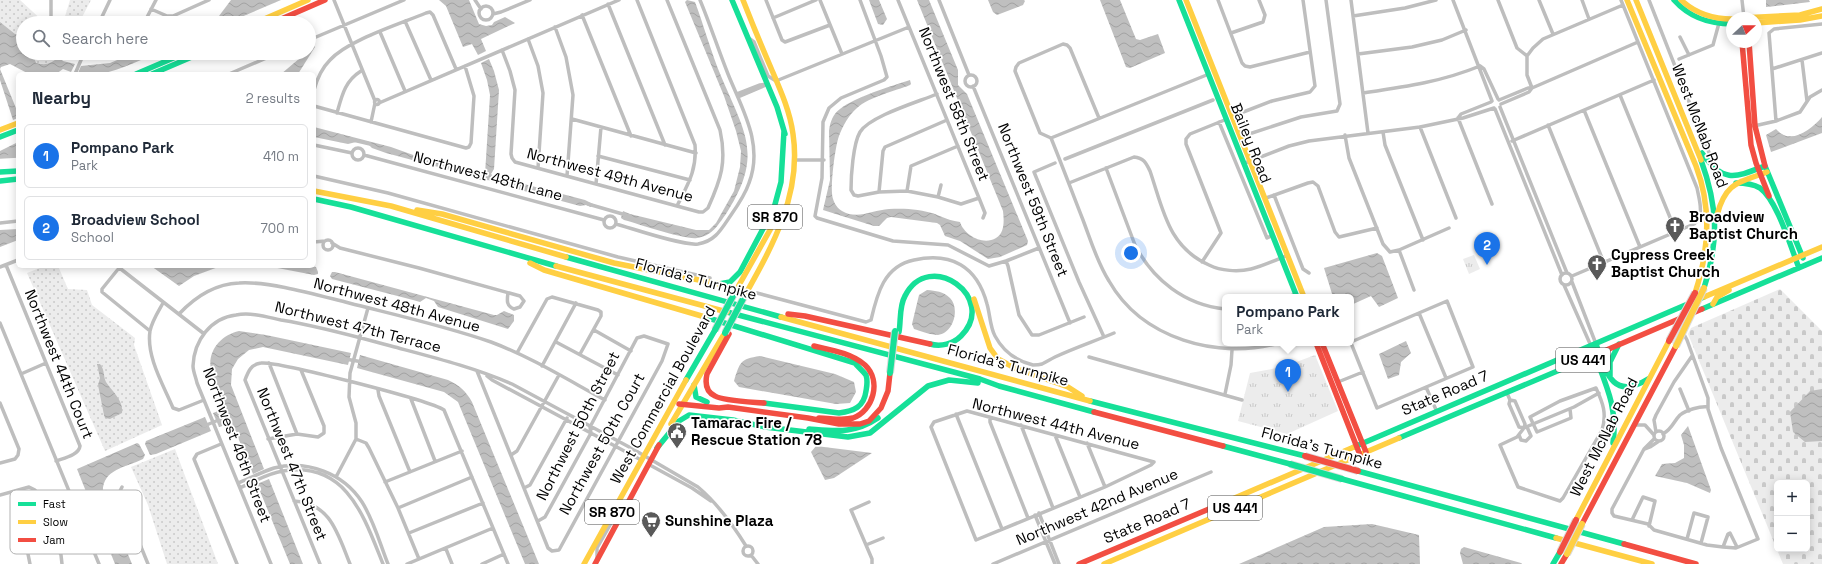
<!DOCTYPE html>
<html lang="en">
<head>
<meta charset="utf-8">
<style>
	body { margin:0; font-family:"Space Grotesk",sans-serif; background:#f6f6f7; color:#1f2937 }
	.controls { position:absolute; right:12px; bottom:12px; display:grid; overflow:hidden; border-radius:6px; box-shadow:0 2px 10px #0003 }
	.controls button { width:36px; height:36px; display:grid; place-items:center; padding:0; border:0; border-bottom:1px solid #e0e1e3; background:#fff; color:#1f2937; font:20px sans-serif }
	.compass { position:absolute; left:1726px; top:12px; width:36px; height:36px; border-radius:50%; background:#fff; box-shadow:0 2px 10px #0003; rotate:68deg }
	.you { position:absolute; left:1131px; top:253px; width:14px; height:14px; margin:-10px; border:3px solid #fff; border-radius:50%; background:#1a73e8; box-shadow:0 0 0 6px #1a73e833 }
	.badge { display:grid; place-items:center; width:26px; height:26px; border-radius:50%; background:#1a73e8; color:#fff; font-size:13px; font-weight:700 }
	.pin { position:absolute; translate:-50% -33px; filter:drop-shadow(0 1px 2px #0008) }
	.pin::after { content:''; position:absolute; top:21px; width:14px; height:12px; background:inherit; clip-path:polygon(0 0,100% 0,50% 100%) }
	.popup { position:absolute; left:1222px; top:294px; width:132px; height:52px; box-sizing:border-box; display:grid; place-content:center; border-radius:6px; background:#fff; filter:drop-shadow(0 1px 3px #0005); font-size:13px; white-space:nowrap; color:#747a83 }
	.popup b { font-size:15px; color:#1f2937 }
	.popup::after { content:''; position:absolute; left:50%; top:100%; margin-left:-8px; border:8px solid transparent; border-top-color:#fff }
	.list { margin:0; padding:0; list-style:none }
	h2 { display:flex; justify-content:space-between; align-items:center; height:52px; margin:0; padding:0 16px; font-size:17px }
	h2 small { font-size:13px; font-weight:400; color:#747a83 }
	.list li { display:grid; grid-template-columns:26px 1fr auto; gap:12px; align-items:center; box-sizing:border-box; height:64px; margin:0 8px 8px; padding:0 8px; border:1px solid #e0e1e3; border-radius:6px }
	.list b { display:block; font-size:15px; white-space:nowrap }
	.list p { margin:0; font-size:13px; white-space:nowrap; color:#747a83 }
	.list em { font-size:13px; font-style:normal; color:#747a83 }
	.icon { flex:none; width:22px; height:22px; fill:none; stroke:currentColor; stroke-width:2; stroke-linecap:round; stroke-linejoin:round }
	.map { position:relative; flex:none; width:1822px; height:564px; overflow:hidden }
	.search { position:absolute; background:#fff; box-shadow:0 2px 10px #0003; left:16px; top:16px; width:300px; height:44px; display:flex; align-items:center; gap:10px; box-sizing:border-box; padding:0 14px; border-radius:22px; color:#747a83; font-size:15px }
	.panel { position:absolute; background:#fff; box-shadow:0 2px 10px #0003; left:16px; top:72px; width:300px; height:196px; border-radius:6px }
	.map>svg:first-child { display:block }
</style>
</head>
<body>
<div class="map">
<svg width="1822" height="564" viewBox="0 0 1822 564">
	<defs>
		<pattern id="grass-dots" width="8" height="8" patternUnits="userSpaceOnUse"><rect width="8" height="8" fill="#ececec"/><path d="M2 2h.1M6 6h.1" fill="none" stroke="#c9c9c9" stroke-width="1.8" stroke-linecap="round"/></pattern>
		<pattern id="cemetery-stones" width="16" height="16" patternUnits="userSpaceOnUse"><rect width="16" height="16" fill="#ececec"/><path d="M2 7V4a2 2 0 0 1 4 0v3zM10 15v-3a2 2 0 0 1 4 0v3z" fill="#c9c9c9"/></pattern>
		<pattern id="park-tufts" width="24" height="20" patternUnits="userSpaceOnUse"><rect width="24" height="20" fill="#ececec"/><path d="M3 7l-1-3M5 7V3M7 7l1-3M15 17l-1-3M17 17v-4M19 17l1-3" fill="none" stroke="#c9c9c9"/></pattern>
		<pattern id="water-waves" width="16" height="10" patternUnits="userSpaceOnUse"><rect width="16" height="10" fill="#bfbfbf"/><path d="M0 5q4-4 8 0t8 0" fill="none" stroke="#a2a2a2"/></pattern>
	</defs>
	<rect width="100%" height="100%" fill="#fff"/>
	<!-- grass -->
	<path fill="url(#grass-dots)" d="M0,0H20L45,23H23V53H63L51,70L0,60Z
		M70,0H91L79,23H63Z
		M45,266H58L68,289L87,290L92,305L135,338L134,345L162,425L105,451L27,273Z
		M175,449L218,564H167L148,505L131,467Z"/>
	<!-- cemetery -->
	<path fill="url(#cemetery-stones)" fill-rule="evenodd" d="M1780,289L1822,331V564H1783L1688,334L1691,328ZM1777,483H1807V549H1777Z"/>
	<!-- park -->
	<path fill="url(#park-tufts)" d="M1474,255L1480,269L1469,274L1463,259Z
		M1315,355L1338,411L1287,434L1238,421L1250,373L1283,367Z"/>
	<!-- pitch -->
	<path fill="#ececec" d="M1308,373L1314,388L1300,393L1294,378Z"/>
	<!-- water -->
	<path fill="url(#water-waves)" d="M231,0H281L227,23H204L219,16Z
		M439,0H469L479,24L486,26L492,25L494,22L505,17L515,23L481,39L486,51L478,55L472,44L463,47L446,6Z
		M687,0L695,2C704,26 711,52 721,76C745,133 764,155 726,214C718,225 712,236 697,238C685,240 639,224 624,220L621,218L623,211L630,214L696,230H709L716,223L734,191L740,167L741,151L736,131L724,96L685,2Z
		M869,0H879L887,19L883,25L878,24Z
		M917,0H929L958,70V85L967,94L1028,241L1027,245L1000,257L988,259L960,241L945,236L940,225L937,223L891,217L887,218L879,226H874L823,210L830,180L829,131C830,122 833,114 840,109C855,97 891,86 910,80L911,84L910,85C895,91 869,97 857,108C849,115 843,125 839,136C835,147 831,181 832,193C832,199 836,208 842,211C857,220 873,210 889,209C904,208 921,209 935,214C945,218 948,220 960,222C964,235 983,246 996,238C1005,233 1004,220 1003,211Z
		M988,0H1024L1025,1L1023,5L997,15L993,12Z
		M1120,0L1136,39L1140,40L1158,34L1165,53L1130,68L1126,67L1100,0Z
		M1766,0H1809L1810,2L1766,7Z
		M0,22L15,34H23V53H32L36,63C47,66 51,63 59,57L63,61L75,64L71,72L63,69L56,74H29L10,64L1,67L0,69L18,113V118L13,120L0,80Z
		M314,46L315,47L298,74H281L306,53H309V50Z
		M134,53H157C132,63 106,79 78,73L81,66L110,63Z
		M489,59L494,71L499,90L494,169L491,174L496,178L505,179L585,200L593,204L591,207L586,205L580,206L513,188L502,183L499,184L488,180L484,181L477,179L474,173L464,170L461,173L386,153L372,148L369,145L365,144L366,142L357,140L356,142L348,144L314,137V127L391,147L416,156L431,158L459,168H464L485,174L490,95L487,80L481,63Z
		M1822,117V133L1771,152L1766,135L1776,129C1790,146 1811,130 1822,117Z
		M18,142V156L0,157V151Z
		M18,229V240L0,247V230Z
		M1377,253L1382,256L1398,298L1379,307L1371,296L1351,305V297H1333L1324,268Z
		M151,266H221L194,276L179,286Z
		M267,266H310L316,267L318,272V274L314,275Z
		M332,272H335L494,315H497L504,311L514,315V321L508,329L438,307L434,301L426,298L420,302L413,300L332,279L330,276Z
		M927,290C936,291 943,291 950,298C960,308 954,333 938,335C931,335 920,331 914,329L912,324L919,295Z
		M239,331L266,335L351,353L348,365L263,347L249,350L238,359L232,369L231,385L264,469L253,474L232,423L219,427L213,413L226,408C221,396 214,383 211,370C207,351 221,335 239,331Z
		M1406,341L1411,353L1401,362L1399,375L1388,379L1379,354Z
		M360,355L448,380C459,385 466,391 472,402L539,564H525L458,402L444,392L357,368Z
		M760,356L835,374L854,382L856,392L850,403L836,404L739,387L734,381C740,362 740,359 760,356Z
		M97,364H100C105,370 103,376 106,382C112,391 124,401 122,413L110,419L105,418L104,415L98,385L100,378Z
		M1822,389V441L1805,442L1793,432L1790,412L1810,391Z
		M205,417L211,431L156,454L150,455L145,444L146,441Z
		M1688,426L1711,490L1710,493L1687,483L1655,476L1662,464L1675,463L1684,458V445L1681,435Z
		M137,443L139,444L145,455L143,459C125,468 101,469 103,494L132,564H115L77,469Z
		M816,446L872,453L834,478L825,480L811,452Z
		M269,479L303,564H290L257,484Z
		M1372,524L1419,535L1420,564H1239L1324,527Z
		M1464,547L1521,563L1522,564H1463L1460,553L1461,549Z"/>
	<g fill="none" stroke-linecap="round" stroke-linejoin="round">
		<!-- canal -->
		<path stroke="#bfbfbf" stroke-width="3.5" d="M1649,0L1710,155
			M1246,135L1301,117L1337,111L1340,104L1326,0
			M353,140L370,144
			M0,157L18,156
			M1065,159L1213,100
			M1055,163L1034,172L1079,282L1104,337
			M458,170L477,175
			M314,176L388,193L618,257L710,278
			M588,204L626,215
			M757,293L866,322L871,320C877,294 884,266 914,260C951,252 977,266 987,304C990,314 990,327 995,336C1003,351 1017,361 1033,365C1036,365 1039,365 1042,364C1046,362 1051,359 1055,357C1074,348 1095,341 1114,333
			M345,359L363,362
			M204,426L221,419"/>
		<!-- street -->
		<path stroke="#bebebe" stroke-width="3.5" d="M51,0V16L54,23
			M334,0L375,101
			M475,0L481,9
			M637,0L695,145C697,170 688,184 677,206
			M766,0L782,40L785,42L830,25
			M820,0L842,54
			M860,0L881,56L887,77L884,80L841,98L829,108L823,122L822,178L815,216L817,218L893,241L948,245L989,266L1006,261L1039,248
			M898,0L979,198L985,213L983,218
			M939,0L969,75
			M1218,0L1242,63L1245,66L1250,67L1310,52
			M1351,0L1368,133
			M1453,0L1492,101
			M1498,0L1517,48L1527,56V75L1532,88
			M1539,0L1553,34
			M1582,0L1589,19
			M1742,0L1744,18
			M608,4L665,145
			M479 13a7 7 0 1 1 14 0a7 7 0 1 1-14 0Z
			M151,9L167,16H173L209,0
			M493,14L501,12L530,0
			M582,15L631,136
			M1353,16L1405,8L1436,0
			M773,18L816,0
			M405,21L431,80
			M99,23L110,0
			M144,23L156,0
			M555,27L566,57L573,95L567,176
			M380,32L405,91
			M1231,33L1263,22L1265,15L1259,0
			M1680,37L1689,55
			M528,39L538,66L543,93L538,168
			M750,39L754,42L768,76L776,81L909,27
			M309,40L404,0
			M502,50L510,71L515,90L511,154L512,158L515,162L699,212H703L708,208C721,179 727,162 720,130L667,0
			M1358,54L1412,47L1442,40L1466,30
			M1527,56L1533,48L1543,39L1623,5
			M1679,59L1713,45L1719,23
			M1802,60L1807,101
			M1480,66L1484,69L1498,99
			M1772,69L1822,53
			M75,74L84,53
			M229,74L278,53
			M965 81a6 6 0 1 1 12 0a6 6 0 1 1-12 0Z
			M973,86L1070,323
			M314,90C317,79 322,68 330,60C348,40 400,24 426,13L430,12L433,15L456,69
			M1363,93C1404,87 1441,82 1480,66
			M737,94L760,85L767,84
			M937,94C918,102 870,116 860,132C853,144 851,176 851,190L854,195L858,196L879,192L907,191L938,197L961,204L979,198
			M1620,95L1676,232
			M738,97L766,85
			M374.5 102a2.5 2.5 0 1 1 5 0a2.5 2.5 0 1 1-5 0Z
			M1499,100L1528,88H1532
			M379,103L619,0
			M1501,104L1529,92L1532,88L1638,42
			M314,106L466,148L469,147L471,143L474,96L465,66
			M1500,107L1567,273
			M1495,109L1562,275
			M1584,110L1640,247
			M337,113C342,95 345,81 361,71
			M1233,116L1272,101L1310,92L1315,86L1303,0
			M1458,118L1492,204
			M1458,118L1461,114L1491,102
			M572,119L696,153
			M1776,121L1769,33L1774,29L1822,24
			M371,122L375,103
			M1219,122L1267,238L1273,235
			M1548,125L1604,263
			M1754,126L1776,121L1800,112L1810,97L1822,90
			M1420,127L1456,218
			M1383,132L1385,145L1423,240
			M1345,135L1349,158L1383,244L1390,252L1399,250L1414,290
			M1051,138C1062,165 1072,192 1083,220C1091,241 1097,262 1109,281C1142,339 1218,360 1279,343
			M1051,138L1040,133L1015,71L1016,67L1019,63L1063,44L1067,45L1070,48L1099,118
			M1051,138L1209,74
			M1512,141L1654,80
			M314,145L352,153
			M352 154a6 6 0 1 1 12 0a6 6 0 1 1-12 0Z
			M364,155L604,220
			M598,156L690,180
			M795,160H824
			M1245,163L1289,146L1309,141L1420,127L1463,118L1494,108
			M1106,168L1135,245C1153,280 1185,305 1225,309
			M1069,183L1134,157C1144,158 1146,163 1150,171C1163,209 1168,247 1209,265C1221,271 1238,272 1251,269C1263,266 1276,260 1288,255
			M596,184L601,127
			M907,191L911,166L958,146
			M879,192L883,151L885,147L947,120
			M1274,195L1303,269L1309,273
			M938,197L941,185
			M1266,198L1308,183L1313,182L1318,186L1335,232L1339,237L1377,228
			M604 222a6 6 0 1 1 12 0a6 6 0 1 1-12 0Z
			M0,223L18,221
			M616,224C634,229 683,246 698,244C716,241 722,228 731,215C738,205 745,195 749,183C764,144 742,109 728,74C718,49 710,24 700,0
			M323 245a5 5 0 1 1 10 0a5 5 0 1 1-10 0Z
			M314,242L325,241
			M332,243L340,248L419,268L520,296L524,301L520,307L514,309C506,306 507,300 508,293
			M1399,250L1449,228
			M1006,261L1008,266L1019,315L1032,335H1039L1084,317
			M1202,262L1221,233L1186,144V139L1190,134L1227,119
			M6,265L80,446C79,455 64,458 56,461
			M117,266L203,333
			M0,267L18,260
			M119,268L102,289V292L150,331
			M1560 279a6 6 0 1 1 12 0a6 6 0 1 1-12 0Z
			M1572,276L1694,224C1705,216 1699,199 1697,188L1621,0
			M1572,282L1596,344
			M1564,285L1591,346
			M1288,297L1296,294
			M163,303C158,312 152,321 150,331C146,357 164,386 173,408L179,410L204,400
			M1419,313L1446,378
			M179,314C195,297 214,284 239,283C270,281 317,295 349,303C396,315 445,326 491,342C531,357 568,380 605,400
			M0,323L99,564
			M594,330L631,351
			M556,342L618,375
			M1351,342L1447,301L1473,367L1377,408L1351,343
			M517,353L547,299L552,297L598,310L601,312V316L580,354
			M1089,357L1242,400
			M269,363L297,434
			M542,366L576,303
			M477,371L548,548L552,551L559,550L662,361L668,344L644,336L637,338L590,427L591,433L545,517L538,521
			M21,374L46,363
			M487,376L492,380L641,460
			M1338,382L1363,372
			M1426,387L1437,412
			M1680,389L1689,411
			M378,390L379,396L410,472
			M1507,393L1510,400L1509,404L1519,427L1524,428
			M1225,394L1231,365L1232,350
			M411,399L435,461
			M1510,400L1515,401L1525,424L1524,428
			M0,403L19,449L18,455L15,459L0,463
			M1570,409L1571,418L1537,432L1530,417L1560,401L1596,388C1603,403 1607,414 1602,430L1563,498L1560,501L1518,487L1500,445L1517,437L1524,428L1533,424L1574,407L1599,393
			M967,411L1154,462L1151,465L1105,487L976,540L931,427L934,422Z
			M956,414L1002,529
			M990,417V422L1028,518
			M1021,425L1053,508
			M1634,425H1645L1654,435
			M1654 436a5 5 0 1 1 10 0a5 5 0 1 1-10 0Z
			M1656,432L1654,420L1656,415L1674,382L1692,356
			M1663,434C1673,428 1673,422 1680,415C1686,410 1700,406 1708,407
			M1055,435L1080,497
			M1519,435L1521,440L1526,441L1531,436L1527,427
			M268,439L297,434L318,437L324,433V426L301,370
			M356,439L366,443L369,448L398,508L419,559
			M1654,439L1644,449L1612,509V513L1614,516L1648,524L1654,530L1707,545L1723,547L1736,548L1758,539L1721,448L1708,409V398L1687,340L1678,323
			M1087,443L1105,487
			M221,444L197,454L194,459L237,564
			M1645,449L1650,447L1659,441
			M511,455L517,451L559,375
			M648,464L692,488L711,501
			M336,477L356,439V423L349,397L350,373L368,308
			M385,482L462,451
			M238,483C250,478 262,472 274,468C308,460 343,473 362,502C374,521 380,544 388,564
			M122,487L119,493L148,564
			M240,488C253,482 268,473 283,471C347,461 364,517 383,564
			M524,488L530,485L567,418
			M0,495L29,487L35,490L61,555L62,564
			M294,501C331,503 338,535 350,564
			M869,502L851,510L872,559V564
			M398,508L472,477
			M1039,513L1059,564
			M1035,515L1055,564
			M1632,520L1643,497L1655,501L1649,526
			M409,533L483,503
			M1687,539L1694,513L1708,517L1701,543
			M866,545L883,538
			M743 551a5 5 0 1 1 10 0a5 5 0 1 1-10 0Z
			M1723,547L1728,534L1730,533L1737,547
			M446,549L452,564
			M751,555L758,564
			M597,558V548L618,511L619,506
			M30,564L22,524L24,521L44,512
			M271,564L197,383C196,378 193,371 193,366C194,340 211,318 236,315C251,312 267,317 281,320C318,326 354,336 391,346C432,357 473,367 512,384L631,448L698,487C717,503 733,525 746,546
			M320,564L245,380C248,372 251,364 261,363C277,361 429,400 444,410L508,564
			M407,564L493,528
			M482,564L504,554
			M993,564L1211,472"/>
		<!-- fast -->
		<path stroke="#16e098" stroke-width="5.5" d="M732,0L777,107L785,134
			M1179,0L1297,297
			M1674,0C1690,18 1709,24 1732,24
			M136,74L185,53
			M152,74L201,53
			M0,137L18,130
			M1702,153C1723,183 1734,178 1765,166L1803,258
			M1701,160C1718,207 1719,241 1704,288
			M0,172L18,171
			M0,181L18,179
			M1736,183C1744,183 1753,184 1760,188C1777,200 1791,248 1799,268
			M314,199L351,207L556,266
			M566,257L781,317
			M719,284L730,282L740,272L774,208L781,182L784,131
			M1702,309L1822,258
			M727,312L980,379L999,386L1094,412
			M705,317L855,363C858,367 863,371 866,375C868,381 867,385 866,391C864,407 854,411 839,413L764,403
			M899,332C901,321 899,306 905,296C929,248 999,298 961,336C953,344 941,347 930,344
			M1596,344C1606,373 1613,401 1648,379
			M1594,353C1606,385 1618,408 1613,443
			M1610,376V362L1619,344
			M686,380L715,330
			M694,385L696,397L707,402
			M1090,401L1305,456
			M809,429C836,431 854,434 878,418
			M1399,438L1581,361
			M1223,446L1290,464
			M1354,447L1704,297
			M657,448L679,421L689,415L733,420L765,427L848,437L870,433L928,386L949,380L978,383
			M1358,471L1624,544
			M1342,479L1556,538
			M1553,564L1560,552"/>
		<!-- slow -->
		<path stroke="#ffcf43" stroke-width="5.5" d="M743,0C752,23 761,45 771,68C780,89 790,111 793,134C802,194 772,247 744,297
			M1186,0L1304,297
			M1627,0L1696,166C1712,208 1709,251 1695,293
			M1636,0L1701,160
			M1681,0C1696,14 1712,19 1732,19
			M1741,18L1800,15L1822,9
			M255,23L308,0
			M1756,23L1800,20L1822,16
			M0,130L18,123
			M314,191L391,206L566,257
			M417,210L442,214L614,263L719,284
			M1717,215C1726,182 1738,183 1767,172
			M530,263L544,270L705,317
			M556,266L727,312
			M734,294L770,230L778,209
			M1704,297L1822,247
			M974,299L990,348L998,359L1015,368L1068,387L1082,396
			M1713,304L1717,297L1729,290
			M781,317L1090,401
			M671,424L723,336
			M1209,509L1354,447
			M1576,520L1669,341
			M1556,538L1652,564
			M584,564L686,380
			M1104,564L1399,438"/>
		<!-- jam -->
		<path stroke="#f24e42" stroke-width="5.5" d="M272,23L325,0
			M1742,42L1751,145L1756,163L1769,196
			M1749,42L1755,126L1765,166
			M788,314L805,316L930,344
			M729,334L707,374C705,383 706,392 715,396C723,401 753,402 764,403
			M1316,343L1360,455
			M1322,343L1366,452
			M814,346C831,350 851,353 865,365C882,381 873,411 853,418C842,421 830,418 819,418
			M1581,361L1702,309
			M679,404L719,408L728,407L808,418L839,424H860L869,421L881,408L888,391L890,373
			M1094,412L1223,446
			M1582,524L1676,346
			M1624,544L1696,564
			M595,564L659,445
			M1079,564L1209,509
			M1561,564L1567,554"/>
		<!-- fast-bridge casing -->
		<g stroke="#dbdbdb" stroke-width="8" stroke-linecap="butt">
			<path id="fast-bridge" d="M715,330L734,294
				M725,333L744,297
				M890,373L895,331
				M1290,464L1342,479"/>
		</g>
		<!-- slow-bridge casing -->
		<g stroke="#dbdbdb" stroke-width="8" stroke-linecap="butt">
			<path id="slow-bridge" d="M1676,346L1704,288
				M1567,554L1582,524"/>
		</g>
		<!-- jam-bridge casing -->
		<g stroke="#dbdbdb" stroke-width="8" stroke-linecap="butt">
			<path id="jam-bridge" d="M1669,341L1695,293
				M1305,456L1358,471
				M1560,552L1576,520"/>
		</g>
		<!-- fast-bridge -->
		<use href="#fast-bridge" stroke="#16e098" stroke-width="6"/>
		<!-- slow-bridge -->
		<use href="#slow-bridge" stroke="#ffcf43" stroke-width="6"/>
		<!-- jam-bridge -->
		<use href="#jam-bridge" stroke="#f24e42" stroke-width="6"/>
	</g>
	<!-- icons -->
	<defs>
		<g id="church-pin" transform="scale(1)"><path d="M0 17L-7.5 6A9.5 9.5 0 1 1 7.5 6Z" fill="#595959" stroke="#fff"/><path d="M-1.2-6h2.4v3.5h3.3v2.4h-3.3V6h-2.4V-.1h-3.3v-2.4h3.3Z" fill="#fff"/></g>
		<g id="civic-pin" transform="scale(1)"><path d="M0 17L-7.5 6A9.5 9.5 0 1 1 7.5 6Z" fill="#595959" stroke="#fff"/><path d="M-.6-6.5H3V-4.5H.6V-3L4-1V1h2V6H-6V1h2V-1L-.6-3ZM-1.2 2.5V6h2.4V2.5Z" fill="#fff"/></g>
		<g id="supermarket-pin" transform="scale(1)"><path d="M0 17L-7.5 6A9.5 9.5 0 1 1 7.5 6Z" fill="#595959" stroke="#fff"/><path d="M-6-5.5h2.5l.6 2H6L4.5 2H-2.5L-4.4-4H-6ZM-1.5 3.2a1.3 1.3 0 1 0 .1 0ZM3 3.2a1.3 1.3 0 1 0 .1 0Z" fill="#fff"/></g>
	</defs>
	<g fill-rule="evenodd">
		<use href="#church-pin" x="1675" y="226"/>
		<use href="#church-pin" x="1597" y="264"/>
		<use href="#civic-pin" x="677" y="432"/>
		<use href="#supermarket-pin" x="651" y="521"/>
	</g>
	<g text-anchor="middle" stroke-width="3.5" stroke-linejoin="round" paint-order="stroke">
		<!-- shield labels -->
		<g fill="#fff" stroke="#4c4c4c" stroke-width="1">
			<rect x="748" y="205" width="54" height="24" rx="3"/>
			<rect x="1556" y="348" width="54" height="24" rx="3"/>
			<rect x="1208" y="496" width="54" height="24" rx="3"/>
			<rect x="585" y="500" width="54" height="24" rx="3"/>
		</g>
		<g font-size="14" font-weight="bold" fill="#000">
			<text x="775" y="222">SR 870</text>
			<text x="1583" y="365">US 441</text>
			<text x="1235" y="513">US 441</text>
			<text x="612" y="517">SR 870</text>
		</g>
		<!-- street labels -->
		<g font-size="15" fill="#000" stroke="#fff">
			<text transform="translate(954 104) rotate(68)" y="5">Northwest 58th Street</text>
			<text transform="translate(1700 126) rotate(69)" y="5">West McNab Road</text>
			<text transform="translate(1251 143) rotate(68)" y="5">Bailey Road</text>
			<text transform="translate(610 175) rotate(15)" y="5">Northwest 49th Avenue</text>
			<text transform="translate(488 176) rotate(15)" y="5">Northwest 48th Lane</text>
			<text transform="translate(1033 200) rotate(68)" y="5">Northwest 59th Street</text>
			<text transform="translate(696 279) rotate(15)" y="5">Florida's Turnpike</text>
			<text transform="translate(397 305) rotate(15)" y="5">Northwest 48th Avenue</text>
			<text transform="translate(358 327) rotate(14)" y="5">Northwest 47th Terrace</text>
			<text transform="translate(59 364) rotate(68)" y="5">Northwest 44th Court</text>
			<text transform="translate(1008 365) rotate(15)" y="5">Florida's Turnpike</text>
			<text transform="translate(1445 393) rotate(-23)" y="5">State Road 7</text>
			<text transform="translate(663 395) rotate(-61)" y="5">West Commercial Boulevard</text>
			<text transform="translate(1056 424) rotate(14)" y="5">Northwest 44th Avenue</text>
			<text transform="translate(578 426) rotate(-63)" y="5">Northwest 50th Street</text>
			<text transform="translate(1604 437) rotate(-63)" y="5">West McNab Road</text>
			<text transform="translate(602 444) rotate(-61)" y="5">Northwest 50th Court</text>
			<text transform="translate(237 445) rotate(69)" y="5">Northwest 46th Street</text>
			<text transform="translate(1322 448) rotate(15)" y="5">Florida's Turnpike</text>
			<text transform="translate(292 464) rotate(68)" y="5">Northwest 47th Street</text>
			<text transform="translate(1097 507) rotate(-23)" y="5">Northwest 42nd Avenue</text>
			<text transform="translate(1147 521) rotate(-23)" y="5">State Road 7</text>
		</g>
		<!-- poi labels -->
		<g font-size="15" font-weight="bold" fill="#000" stroke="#fff" text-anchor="start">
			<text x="1689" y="222">Broadview<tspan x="1689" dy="17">Baptist Church</tspan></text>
			<text x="1611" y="260">Cypress Creek<tspan x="1611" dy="17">Baptist Church</tspan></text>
			<text x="691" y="428">Tamarac Fire /<tspan x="691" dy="17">Rescue Station 78</tspan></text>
			<text x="665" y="526">Sunshine Plaza</text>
		</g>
	</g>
	<!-- legend -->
	<rect x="10" y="490" width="132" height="64" rx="6" fill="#fff" stroke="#b2b2b2" stroke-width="1"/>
	<rect x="18" y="502" width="18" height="4" fill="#16e098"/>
	<rect x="18" y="520" width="18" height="4" fill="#ffcf43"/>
	<rect x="18" y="538" width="18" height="4" fill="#f24e42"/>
	<g font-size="11" fill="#000">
		<text x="43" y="508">Fast</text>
		<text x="43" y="526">Slow</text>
		<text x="43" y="544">Jam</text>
	</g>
</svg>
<div class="controls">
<button>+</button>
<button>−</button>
</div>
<svg class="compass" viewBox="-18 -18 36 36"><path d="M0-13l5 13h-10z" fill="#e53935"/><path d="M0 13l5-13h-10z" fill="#747a83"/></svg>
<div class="you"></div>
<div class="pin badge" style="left:1288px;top:392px">1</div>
<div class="popup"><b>Pompano Park</b>Park</div>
<div class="pin badge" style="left:1487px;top:265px">2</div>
<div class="search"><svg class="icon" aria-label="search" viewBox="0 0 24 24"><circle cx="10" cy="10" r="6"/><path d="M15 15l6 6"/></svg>Search here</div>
<section class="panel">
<h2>Nearby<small>2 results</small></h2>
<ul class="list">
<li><span class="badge">1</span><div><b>Pompano Park</b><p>Park</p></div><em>410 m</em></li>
<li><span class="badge">2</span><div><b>Broadview School</b><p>School</p></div><em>700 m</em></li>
</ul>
</section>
</div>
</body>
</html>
